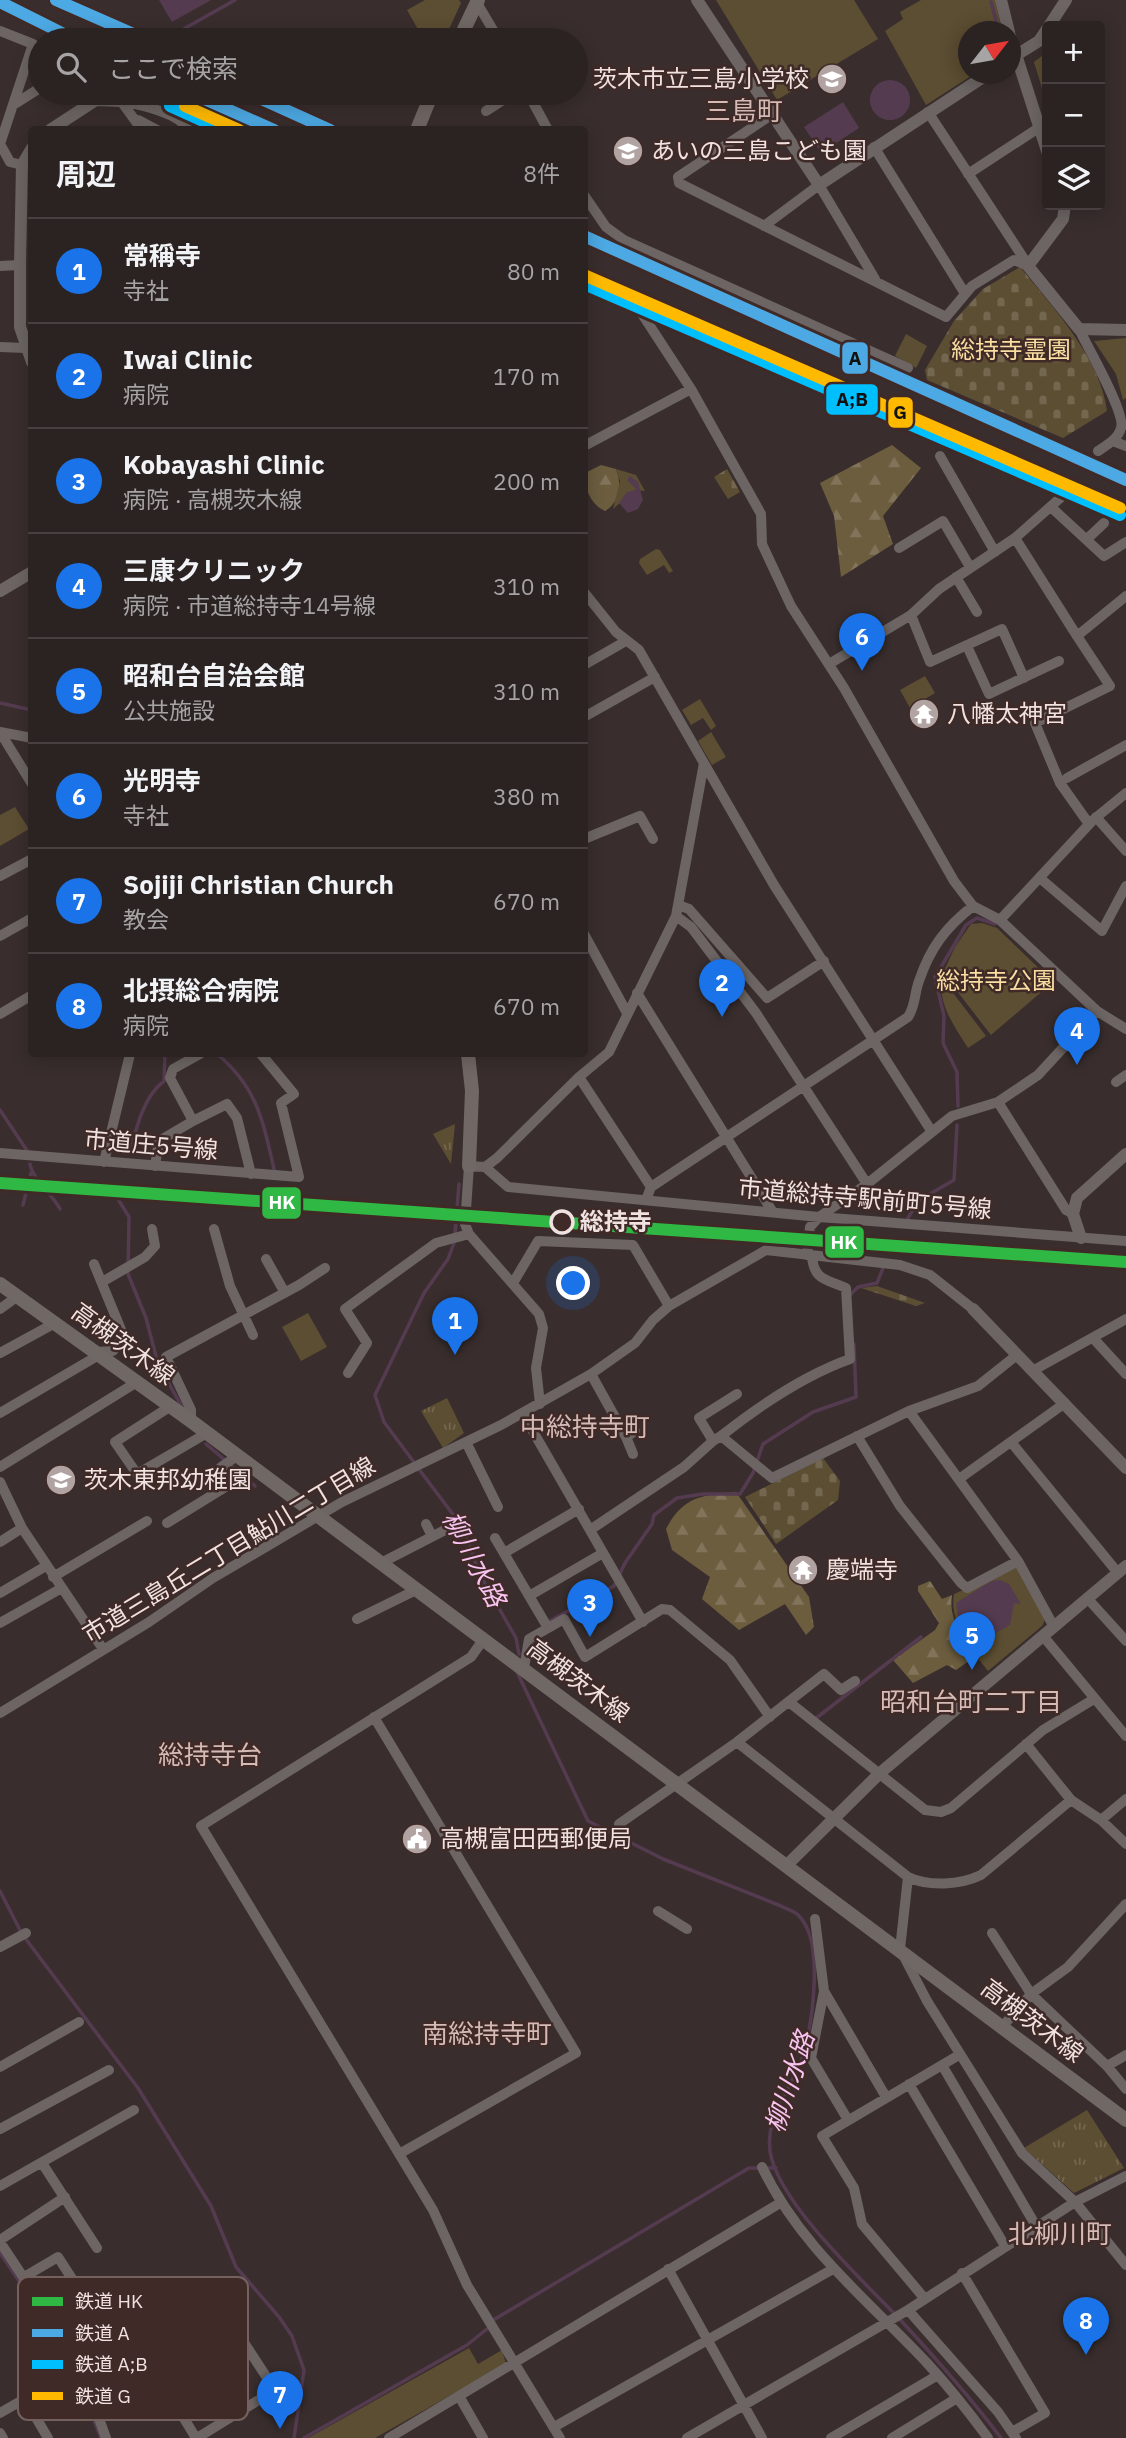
<!DOCTYPE html>
<html lang="ja">
<head>
<meta charset="utf-8">
<style>
	body { margin:0; font-family:"IBM Plex Sans","Noto Sans JP",sans-serif; background:#332a2a; color:#f1f3f6 }
	.controls { position:absolute; right:21px; top:21px; display:grid; overflow:hidden; border-radius:7px; box-shadow:0 4px 18px #0003 }
	.controls button { width:63px; height:63px; display:grid; place-items:center; padding:0; border:0; border-bottom:2px solid #473f40; background:#2b2222; color:#f1f3f6; font:35px sans-serif }
	.compass { position:absolute; left:958px; top:21px; width:63px; height:63px; border-radius:50%; background:#2b2222; box-shadow:0 4px 18px #0003; rotate:59deg }
	.you { position:absolute; left:574px; top:1284px; width:24px; height:24px; margin:-18px; border:5px solid #fff; border-radius:50%; background:#1a73e8; box-shadow:0 0 0 10px #1a73e833 }
	.badge { display:grid; place-items:center; width:46px; height:46px; border-radius:50%; background:#1a73e8; color:#fff; font-size:23px; font-weight:700 }
	.pin { position:absolute; translate:-50% -58px; filter:drop-shadow(0 2px 4px #0008) }
	.pin::after { content:''; position:absolute; top:37px; width:24px; height:21px; background:inherit; clip-path:polygon(0 0,100% 0,50% 100%) }
	.list { margin:0; padding:0; list-style:none }
	h2 { display:flex; justify-content:space-between; align-items:center; height:91px; margin:0; padding:0 28px; font-size:30px }
	h2 small { font-size:23px; font-weight:400; color:#a6a4a5 }
	.list li { display:grid; grid-template-columns:46px 1fr auto; gap:21px; align-items:center; box-sizing:border-box; height:105px; padding:0 28px; border-top:2px solid #473f40 }
	.list b { display:block; font-size:26px; white-space:nowrap }
	.list p { margin:0; font-size:23px; white-space:nowrap; color:#a6a4a5 }
	.list em { font-size:23px; font-style:normal; color:#a6a4a5 }
	.icon { flex:none; width:38px; height:38px; fill:none; stroke:currentColor; stroke-width:2; stroke-linecap:round; stroke-linejoin:round }
	.map { position:relative; flex:none; width:1126px; height:2438px; overflow:hidden }
	.search { position:absolute; background:#2b2222; box-shadow:0 4px 18px #0003; left:28px; top:28px; width:560px; height:77px; display:flex; align-items:center; gap:18px; box-sizing:border-box; padding:0 24px; border-radius:38px; color:#a6a4a5; font-size:26px }
	.panel { position:absolute; background:#2b2222; box-shadow:0 4px 18px #0003; left:28px; top:126px; width:560px; height:931px; border-radius:7px }
	.map>svg:first-child { display:block }
</style>
</head>
<body>
<div class="map">
<svg width="1126" height="2438" viewBox="0 0 1126 2438">
	<defs>
		<pattern id="grass-tufts" width="24" height="20" patternUnits="userSpaceOnUse" patternTransform="scale(1.75)"><rect width="24" height="20" fill="#5c4e32"/><path d="M3 7l-1-3M5 7V3M7 7l1-3M15 17l-1-3M17 17v-4M19 17l1-3" fill="none" stroke="#74674f"/></pattern>
		<pattern id="forest-firs" width="22" height="20" patternUnits="userSpaceOnUse" patternTransform="scale(1.75)"><rect width="22" height="20" fill="#6c5d3f"/><path d="M5 1l3.5 6h-7zM16 11l3.5 6h-7z" fill="#81745a"/></pattern>
		<pattern id="cemetery-stones" width="16" height="16" patternUnits="userSpaceOnUse" patternTransform="scale(1.75)"><rect width="16" height="16" fill="#5c4e32"/><path d="M2 7V4a2 2 0 0 1 4 0v3zM10 15v-3a2 2 0 0 1 4 0v3z" fill="#74674f"/></pattern>
	</defs>
	<rect width="100%" height="100%" fill="#392e2d"/>
	<!-- grass -->
	<path fill="url(#grass-tufts)" d="M455,1124L451,1164L433,1134Z
		M447,1398L464,1433L443,1448L421,1411Z
		M1087,2110L1124,2168L1074,2193L1024,2148Z"/>
	<!-- forest -->
	<path fill="url(#forest-firs)" d="M892,445L921,468L883,516L893,544L841,577L834,516L820,483Z
		M601,465L616,469C622,483 620,502 605,511C590,504 585,489 585,473Z
		M736,1492L809,1597L814,1627L806,1635L785,1604L739,1630L702,1599L710,1577L672,1550L666,1529C684,1495 702,1496 736,1492Z
		M930,1581L942,1599L952,1595C948,1619 963,1637 976,1656L956,1670L947,1665L913,1683L893,1660L935,1630L939,1623L918,1591V1586Z"/>
	<!-- cemetery -->
	<path fill="url(#cemetery-stones)" d="M1020,267C1052,306 1101,359 1107,411L1063,438L927,380L925,370L954,321L983,289Z
		M727,469L740,492L728,499L714,477Z
		M877,1286L925,1303L916,1306L861,1288Z
		M823,1458L840,1481L838,1500L776,1544L745,1497Z"/>
	<!-- green -->
	<path fill="#5c4e32" d="M425,0H459L461,3L444,40H424L407,10Z
		M716,0H854L878,39L777,100Z
		M921,0H995L1002,31L968,32V74H974L926,105L885,31L903,19L900,12Z
		M1047,52V105L1034,62Z
		M906,334L927,346L916,368L895,356Z
		M1126,338V398L1123,400L1116,374L1094,341Z
		M616,469L636,475L645,491L635,490L613,509L620,481Z
		M656,549L660,550L673,571L669,573L664,565L647,575L639,563L640,559Z
		M925,676L935,693L910,708L900,690Z
		M700,699L716,726L711,730L703,718L691,725L682,710Z
		M711,732L726,757L712,765L698,741Z
		M15,807L29,829L0,846V815Z
		M982,923L997,928L1053,982L991,1035L943,973L955,947L971,924Z
		M941,977L986,1036L968,1048C953,1024 939,1006 941,977Z
		M308,1313L327,1347L301,1361L282,1327Z
		M1018,1566L1046,1618L1042,1626L988,1671C971,1649 949,1624 954,1594Z
		M469,2348L478,2364L502,2350L506,2364L375,2438H308Z"/>
	<!-- water -->
	<path fill="#553b50" d="M159,0H211L172,22Z
		M870 100a20 20 0 1 1 40 0a20 20 0 1 1-40 0Z
		M843,102L859,128L821,153L804,127Z
		M630,476L638,482L643,500L638,509L628,513L619,503L627,492L637,490L627,480Z
		M1000,1580L1009,1584L1021,1604L1014,1603L1010,1625L972,1646L960,1628L956,1603L991,1581Z"/>
	<g fill="none" stroke-linecap="round" stroke-linejoin="round">
		<!-- stream -->
		<path stroke="#553b50" stroke-width="3.5" d="M991,2L999,32
			M173,35L235,0
			M0,703L32,710
			M217,1054C257,1087 263,1121 274,1169
			M958,1106L957,1072L943,1043L944,1016L935,977L966,925L977,918L995,924
			M0,1110L28,1152
			M130,1153C136,1129 143,1097 164,1081L165,1054
			M30,1164C32,1178 52,1194 60,1209
			M118,1199L129,1217L128,1274L146,1318L158,1364L182,1407
			M23,1205L31,1173
			M908,1218L918,1201L954,1180L957,1125
			M455,1233L459,1184
			M850,1295L858,1287L877,1283L883,1268
			M206,1444L255,1486
			M413,1461L384,1422L375,1395L424,1293L448,1259L454,1243
			M418,1468L464,1529L479,1573L516,1638L519,1654
			M548,1622L614,1586L625,1563L652,1524L654,1515L677,1498L703,1494H740L753,1473L763,1444L813,1412L856,1397L854,1344
			M517,1672L588,1821L663,1859L781,1906C786,1909 795,1911 799,1916C825,1942 812,2024 803,2056C792,2090 760,2121 772,2160C788,2213 867,2284 905,2325C938,2361 971,2398 1001,2438
			M815,1719L921,1637
			M0,1891L22,1934L138,2088L211,2206L236,2267L279,2317L292,2336L304,2370L294,2438
			M0,2253L34,2303L66,2358
			M495,2319L749,2168H776
			M77,2377L101,2438
			M304,2438L467,2345L487,2329"/>
		<!-- minor -->
		<path stroke="#6c6563" stroke-width="10" d="M477,3L499,40
			M0,31L33,44L0,144L10,162L22,165
			M528,93L548,130
			M13,105L40,88
			M486,111L514,93
			M928,112L1028,265
			M771,115L678,177L679,183L946,317L972,286L1014,260L1028,266
			M138,120L157,130
			M142,130L121,101C140,105 178,112 189,130
			M874,147L964,292
			M968,174L1040,127
			M584,195L606,227L624,240L908,368
			M764,226L819,185L875,279
			M0,266L20,265
			M584,282L633,300L691,389L761,514L762,544L791,606L844,688L954,881L973,906L1000,920L1097,1011L1126,1029
			M1079,329C1087,346 1126,413 1121,428C1118,439 1107,445 1098,451
			M0,347L25,348
			M1113,441L1126,446
			M584,446L691,389
			M940,456L995,552
			M1052,508L1104,556L1126,542
			M1015,538L1077,636L1126,596
			M1087,539L1104,523
			M899,548L943,521L970,567
			M956,577L977,612
			M584,592L616,632L639,650L774,885L932,1132
			M911,615L930,662L1002,629L1024,678
			M1077,636L1110,686L1035,723L1060,783L1089,824
			M967,646L989,694L1059,661
			M829,664L911,615L939,589L1015,538L1067,492
			M584,665L626,641
			M584,717L655,677
			M0,732L32,784
			M0,732L32,738
			M1067,778L1126,745
			M1096,817L1126,851
			M584,839L640,816L653,839
			M0,876L32,859
			M1041,879L1102,931L1126,886
			M678,905L689,909L767,998L824,961
			M676,916L691,927L756,1013L867,1184
			M1000,920L1093,820L1126,793
			M584,934L627,1013
			M0,936L32,918
			M637,993L772,1211
			M0,1014L32,995
			M579,1077L651,1187
			M1116,1082L1126,1075
			M998,1102L1066,1210L1073,1214
			M193,1121L227,1104L237,1118L251,1174
			M0,1153L299,1177L281,1103L294,1094L261,1054
			M104,1162L130,1054
			M155,1166L159,1141L193,1121L170,1078L173,1069L200,1054
			M485,1167L508,1187L819,1217L1126,1241
			M646,1200L651,1187L908,1017C916,1005 914,994 919,981C930,948 946,927 973,906
			M214,1229L230,1286L253,1335
			M807,1255L810,1227L819,1217L867,1184L952,1116L998,1102L1038,1075L1097,1011
			M266,1259L285,1293
			M94,1264L124,1337L113,1351L96,1352
			M102,1282L145,1257L155,1246L152,1229
			M513,1283L538,1241L633,1245L669,1306
			M0,1309L18,1296
			M1093,1338L1126,1374
			M0,1353L55,1323
			M1017,1355L978,1386L909,1411L1018,1561L1054,1627
			M1034,1370L1126,1319
			M348,1373L367,1343L345,1309L436,1243L469,1234
			M591,1374L626,1437L635,1431
			M737,1394L699,1418L713,1441L721,1436L772,1478L909,1411
			M540,1404L536,1368L543,1328L539,1314L469,1234L465,1224L469,1166L485,1167L497,1158L579,1077L609,1052L676,916L704,763
			M171,1406L115,1442L137,1474L207,1433
			M0,1413L99,1355
			M523,1414L643,1622
			M191,1421V1410L166,1357L299,1285L325,1268
			M721,1436C759,1406 805,1375 850,1359L846,1288C826,1279 813,1280 812,1255
			M857,1436L900,1506L961,1583L967,1588L1018,1561
			M626,1437L633,1454
			M466,1442L498,1507
			M1011,1442L1118,1573
			M0,1467L137,1382
			M959,1479L1065,1403
			M0,1482L22,1528L103,1649
			M167,1523L227,1486L221,1467L237,1456
			M426,1524L432,1536
			M590,1530L684,1467L713,1441
			M495,1538L548,1628
			M0,1542L22,1528
			M504,1553L579,1509
			M381,1563L445,1530
			M53,1577L147,1521
			M0,1593L46,1566
			M529,1596L603,1553
			M1088,1599L1126,1641
			M357,1619L416,1590
			M0,1623L60,1589
			M1043,1636L1126,1736
			M483,1640L471,1657L201,1826L433,2210L467,2285L560,2438
			M524,1668L529,1639L564,1619L585,1657L662,1609L670,1610L730,1660L770,1717
			M789,1702L925,1810L941,1812L951,1808L1043,1730L1094,1699
			M0,1713L149,1622L213,1578L342,1502L501,1425L591,1374L635,1343L653,1320L669,1306L766,1250L900,1265L930,1275L973,1309
			M374,1717L576,2053L399,2154
			M737,1742L908,1877C929,1887 960,1885 981,1875L1071,1800L1101,1820L1126,1799
			M1026,1744L1071,1800
			M1101,1820L1126,1844
			M619,1824L737,1742L824,1674L841,1690L855,1681
			M908,1877L900,1949L927,2001L1022,2153L1075,2202L1126,2265
			M658,1911L687,1929
			M815,1919L824,1991L811,2058L848,2120
			M992,1933L1031,1994L1107,2066L1126,2055
			M0,1947L26,1933
			M824,1991L886,2097
			M1002,2027L1031,1994L1068,1967L1126,1904
			M942,2065L1036,2226
			M1107,2066L1126,2089
			M0,2067L79,2022
			M909,2084L1005,2246
			M0,2129L109,2070
			M42,2163L97,2248
			M762,2167C800,2247 868,2300 927,2363C949,2387 969,2412 988,2438
			M0,2186L134,2110
			M0,2240L65,2197
			M0,2242L49,2316L88,2388L106,2438
			M668,2269L762,2438
			M962,2273L1045,2413L1012,2432
			M24,2277L58,2257L107,2333L69,2356
			M925,2299L862,2224L854,2188L822,2136L959,2055
			M908,2310L998,2412L1016,2438
			M144,2353L196,2438
			M26,2364L53,2351L70,2373
			M88,2388L216,2305L220,2306L275,2390L197,2438
			M459,2396L483,2438
			M25,2399L48,2438
			M0,2413L77,2369
			M554,2427L833,2269
			M0,2433L3,2438
			M389,2438L780,2203
			M687,2438L908,2310L1075,2202L1126,2176
			M831,2438L938,2375
			M892,2438L957,2398"/>
		<!-- tertiary -->
		<path stroke="#6c6563" stroke-width="12" d="M697,0L819,185L988,74
			M1001,0L1009,32
			M1049,26L1066,0
			M1010,36L1047,151
			M1010,59L1039,41L1047,29
			M50,130L96,100L121,101
			M32,148L22,165L20,265V327L32,362
			M1065,205L1063,219L1028,266L1079,329L1126,330
			M0,591L32,572
			M1081,1238L1073,1214L1077,1198L1126,1154
			M973,1309L1126,1468
			M788,1864L880,1773L1126,1566"/>
		<!-- secondary -->
		<path stroke="#706864" stroke-width="14" d="M459,40L478,0
			M417,130L432,93
			M468,1054L472,1091L469,1166
			M0,1284L191,1421L1126,2120"/>
		<!-- rail-1 casing -->
		<g stroke="#3f2a27" stroke-width="18">
			<path id="rail-1" d="M0,1183L1126,1262"/>
		</g>
		<!-- rail-2 casing -->
		<g stroke="#3f2a27" stroke-width="18">
			<path id="rail-2" d="M56,0L147,40
				M0,2L76,40
				M191,93L274,130
				M248,93L330,130
				M584,236L1126,480"/>
		</g>
		<!-- rail-3 casing -->
		<g stroke="#3f2a27" stroke-width="18">
			<path id="rail-3" d="M170,106L223,130
				M584,284L1120,515"/>
		</g>
		<!-- rail-4 casing -->
		<g stroke="#3f2a27" stroke-width="18">
			<path id="rail-4" d="M185,106L239,130
				M584,275L1120,508"/>
		</g>
		<!-- rail-1 -->
		<use href="#rail-1" stroke="#2fb844" stroke-width="12"/>
		<!-- rail-2 -->
		<use href="#rail-2" stroke="#4da9e3" stroke-width="12"/>
		<!-- rail-3 -->
		<use href="#rail-3" stroke="#00bfff" stroke-width="12"/>
		<!-- rail-4 -->
		<use href="#rail-4" stroke="#ffba00" stroke-width="12"/>
	</g>
	<!-- icons -->
	<defs>
		<g id="school-disc" transform="scale(1.575)"><circle r="9.5" fill="#b0a3a1" stroke="#3f2a27"/><path d="M0-5L7-2L0 1L-7-2ZM-4 1L0 2.5L4 1V4Q0 6-4 4Z" fill="#fff"/></g>
		<g id="temple-disc" transform="scale(1.575)"><circle r="9.5" fill="#b0a3a1" stroke="#3f2a27"/><path d="M0-6L5-2H3V0L6.5 2.5H4V6H1.5V3h-3V6H-4V2.5H-6.5L-3 0V-2H-5Z" fill="#fff"/></g>
		<g id="civic-disc" transform="scale(1.575)"><circle r="9.5" fill="#b0a3a1" stroke="#3f2a27"/><path d="M-.6-6.5H3V-4.5H.6V-3L4-1V1h2V6H-6V1h2V-1L-.6-3ZM-1.2 2.5V6h2.4V2.5Z" fill="#fff"/></g>
	</defs>
	<g fill-rule="evenodd">
		<use href="#school-disc" x="832" y="79"/>
		<use href="#school-disc" x="628" y="151"/>
		<use href="#temple-disc" x="924" y="714"/>
		<use href="#school-disc" x="61" y="1480"/>
		<use href="#temple-disc" x="803" y="1570"/>
		<use href="#civic-disc" x="417" y="1839"/>
	</g>
	<!-- markers -->
	<circle fill="#3f2a27" stroke="#f0e2e0" stroke-width="3.5" cx="562" cy="1222" r="11"/>
	<g text-anchor="middle" stroke-width="5" stroke-linejoin="round" paint-order="stroke">
		<!-- poi labels -->
		<g font-size="24" fill="#f0e2e0" stroke="#3f2a27" text-anchor="start">
			<text x="809" y="87" text-anchor="end">茨木市立三島小学校</text>
			<text x="651" y="159">あいの三島こども園</text>
			<text x="947" y="722">八幡太神宮</text>
			<text x="84" y="1488">茨木東邦幼稚園</text>
			<text x="826" y="1578">慶端寺</text>
			<text x="440" y="1847">高槻富田西郵便局</text>
		</g>
		<!-- park labels -->
		<g font-size="24" fill="#f9dda1" stroke="#3f2a27">
			<text x="1011" y="358">総持寺霊園</text>
			<text x="996" y="989">総持寺公園</text>
		</g>
		<!-- street labels -->
		<g font-size="24" fill="#f0e2e0" stroke="#3f2a27">
			<text transform="translate(151 1145) rotate(5)" y="8">市道庄5号線</text>
			<text transform="translate(865 1199) rotate(5)" y="8">市道総持寺駅前町5号線</text>
			<text transform="translate(123 1344) rotate(36)" y="8">高槻茨木線</text>
			<text transform="translate(229 1550) rotate(-31)" y="8">市道三島丘二丁目鮎川二丁目線</text>
			<text transform="translate(578 1681) rotate(37)" y="8">高槻茨木線</text>
			<text transform="translate(1032 2021) rotate(37)" y="8">高槻茨木線</text>
		</g>
		<!-- stop labels -->
		<g font-size="24" font-weight="bold" fill="#f0e2e0" stroke="#3f2a27" text-anchor="start">
			<text x="580" y="1230">総持寺</text>
		</g>
		<!-- neighbourhood labels -->
		<g font-size="26" fill="#d5bab5" stroke="#3f2a27">
			<text x="744" y="120">三島町</text>
			<text x="585" y="1436">中総持寺町</text>
			<text x="971" y="1711">昭和台町二丁目</text>
			<text x="210" y="1764">総持寺台</text>
			<text x="487" y="2043">南総持寺町</text>
			<text x="1060" y="2243">北柳川町</text>
		</g>
		<!-- water labels -->
		<g font-size="26" font-style="italic" fill="#f8c3f0" stroke="#3f2a27">
			<text transform="translate(474 1559) rotate(62)" y="9">柳川水路</text>
			<text transform="translate(790 2082) rotate(-72)" y="9">柳川水路</text>
		</g>
	</g>
	<!-- legend -->
	<rect x="18" y="2277" width="230" height="143" rx="10" fill="#3f2a27" stroke="#74615e" stroke-width="2"/>
	<rect x="32" y="2297" width="31" height="9" fill="#2fb844"/>
	<rect x="32" y="2329" width="31" height="8" fill="#4da9e3"/>
	<rect x="32" y="2360" width="31" height="9" fill="#00bfff"/>
	<rect x="32" y="2392" width="31" height="8" fill="#ffba00"/>
	<g font-size="19" fill="#f0e2e0">
		<text x="75" y="2308">鉄道 HK</text>
		<text x="75" y="2340">鉄道 A</text>
		<text x="75" y="2371">鉄道 A;B</text>
		<text x="75" y="2403">鉄道 G</text>
	</g>
	<g stroke="#3f2a27" stroke-width="2.5">
		<rect x="841" y="341" width="28" height="34" rx="7" fill="#4da9e3"/>
		<rect x="825" y="383" width="54" height="33" rx="7" fill="#00bfff"/>
		<rect x="887" y="396" width="27" height="33" rx="7" fill="#ffba00"/>
		<rect x="261" y="1186" width="41" height="34" rx="7" fill="#2fb844"/>
		<rect x="824" y="1225" width="41" height="34" rx="7" fill="#2fb844"/>
	</g>
	<g font-size="19" text-anchor="middle" font-weight="bold" fill="#fff">
		<text x="282" y="1209">HK</text>
		<text x="844" y="1249">HK</text>
	</g>
	<g font-size="19" text-anchor="middle" font-weight="bold" fill="#111">
		<text x="855" y="365">A</text>
		<text x="852" y="406">A;B</text>
		<text x="900" y="419">G</text>
	</g>
</svg>
<div class="controls">
<button>+</button>
<button>−</button>
<button><svg class="icon" aria-label="layers" viewBox="0 0 24 24"><path d="M12 4l9 5-9 5-9-5zM3 14l9 5 9-5"/></svg></button>
</div>
<svg class="compass" viewBox="-18 -18 36 36"><path d="M0-13l5 13h-10z" fill="#e53935"/><path d="M0 13l5-13h-10z" fill="#a6a4a5"/></svg>
<div class="you"></div>
<div class="pin badge" style="left:455px;top:1355px">1</div>
<div class="pin badge" style="left:722px;top:1017px">2</div>
<div class="pin badge" style="left:590px;top:1637px">3</div>
<div class="pin badge" style="left:1077px;top:1065px">4</div>
<div class="pin badge" style="left:972px;top:1670px">5</div>
<div class="pin badge" style="left:862px;top:671px">6</div>
<div class="pin badge" style="left:280px;top:2429px">7</div>
<div class="pin badge" style="left:1086px;top:2355px">8</div>
<div class="search"><svg class="icon" aria-label="search" viewBox="0 0 24 24"><circle cx="10" cy="10" r="6"/><path d="M15 15l6 6"/></svg>ここで検索</div>
<section class="panel">
<h2>周辺<small>8件</small></h2>
<ul class="list">
<li><span class="badge">1</span><div><b>常稱寺</b><p>寺社</p></div><em>80 m</em></li>
<li><span class="badge">2</span><div><b>Iwai Clinic</b><p>病院</p></div><em>170 m</em></li>
<li><span class="badge">3</span><div><b>Kobayashi Clinic</b><p>病院 · 高槻茨木線</p></div><em>200 m</em></li>
<li><span class="badge">4</span><div><b>三康クリニック</b><p>病院 · 市道総持寺14号線</p></div><em>310 m</em></li>
<li><span class="badge">5</span><div><b>昭和台自治会館</b><p>公共施設</p></div><em>310 m</em></li>
<li><span class="badge">6</span><div><b>光明寺</b><p>寺社</p></div><em>380 m</em></li>
<li><span class="badge">7</span><div><b>Sojiji Christian Church</b><p>教会</p></div><em>670 m</em></li>
<li><span class="badge">8</span><div><b>北摂総合病院</b><p>病院</p></div><em>670 m</em></li>
</ul>
</section>
</div>
</body>
</html>
